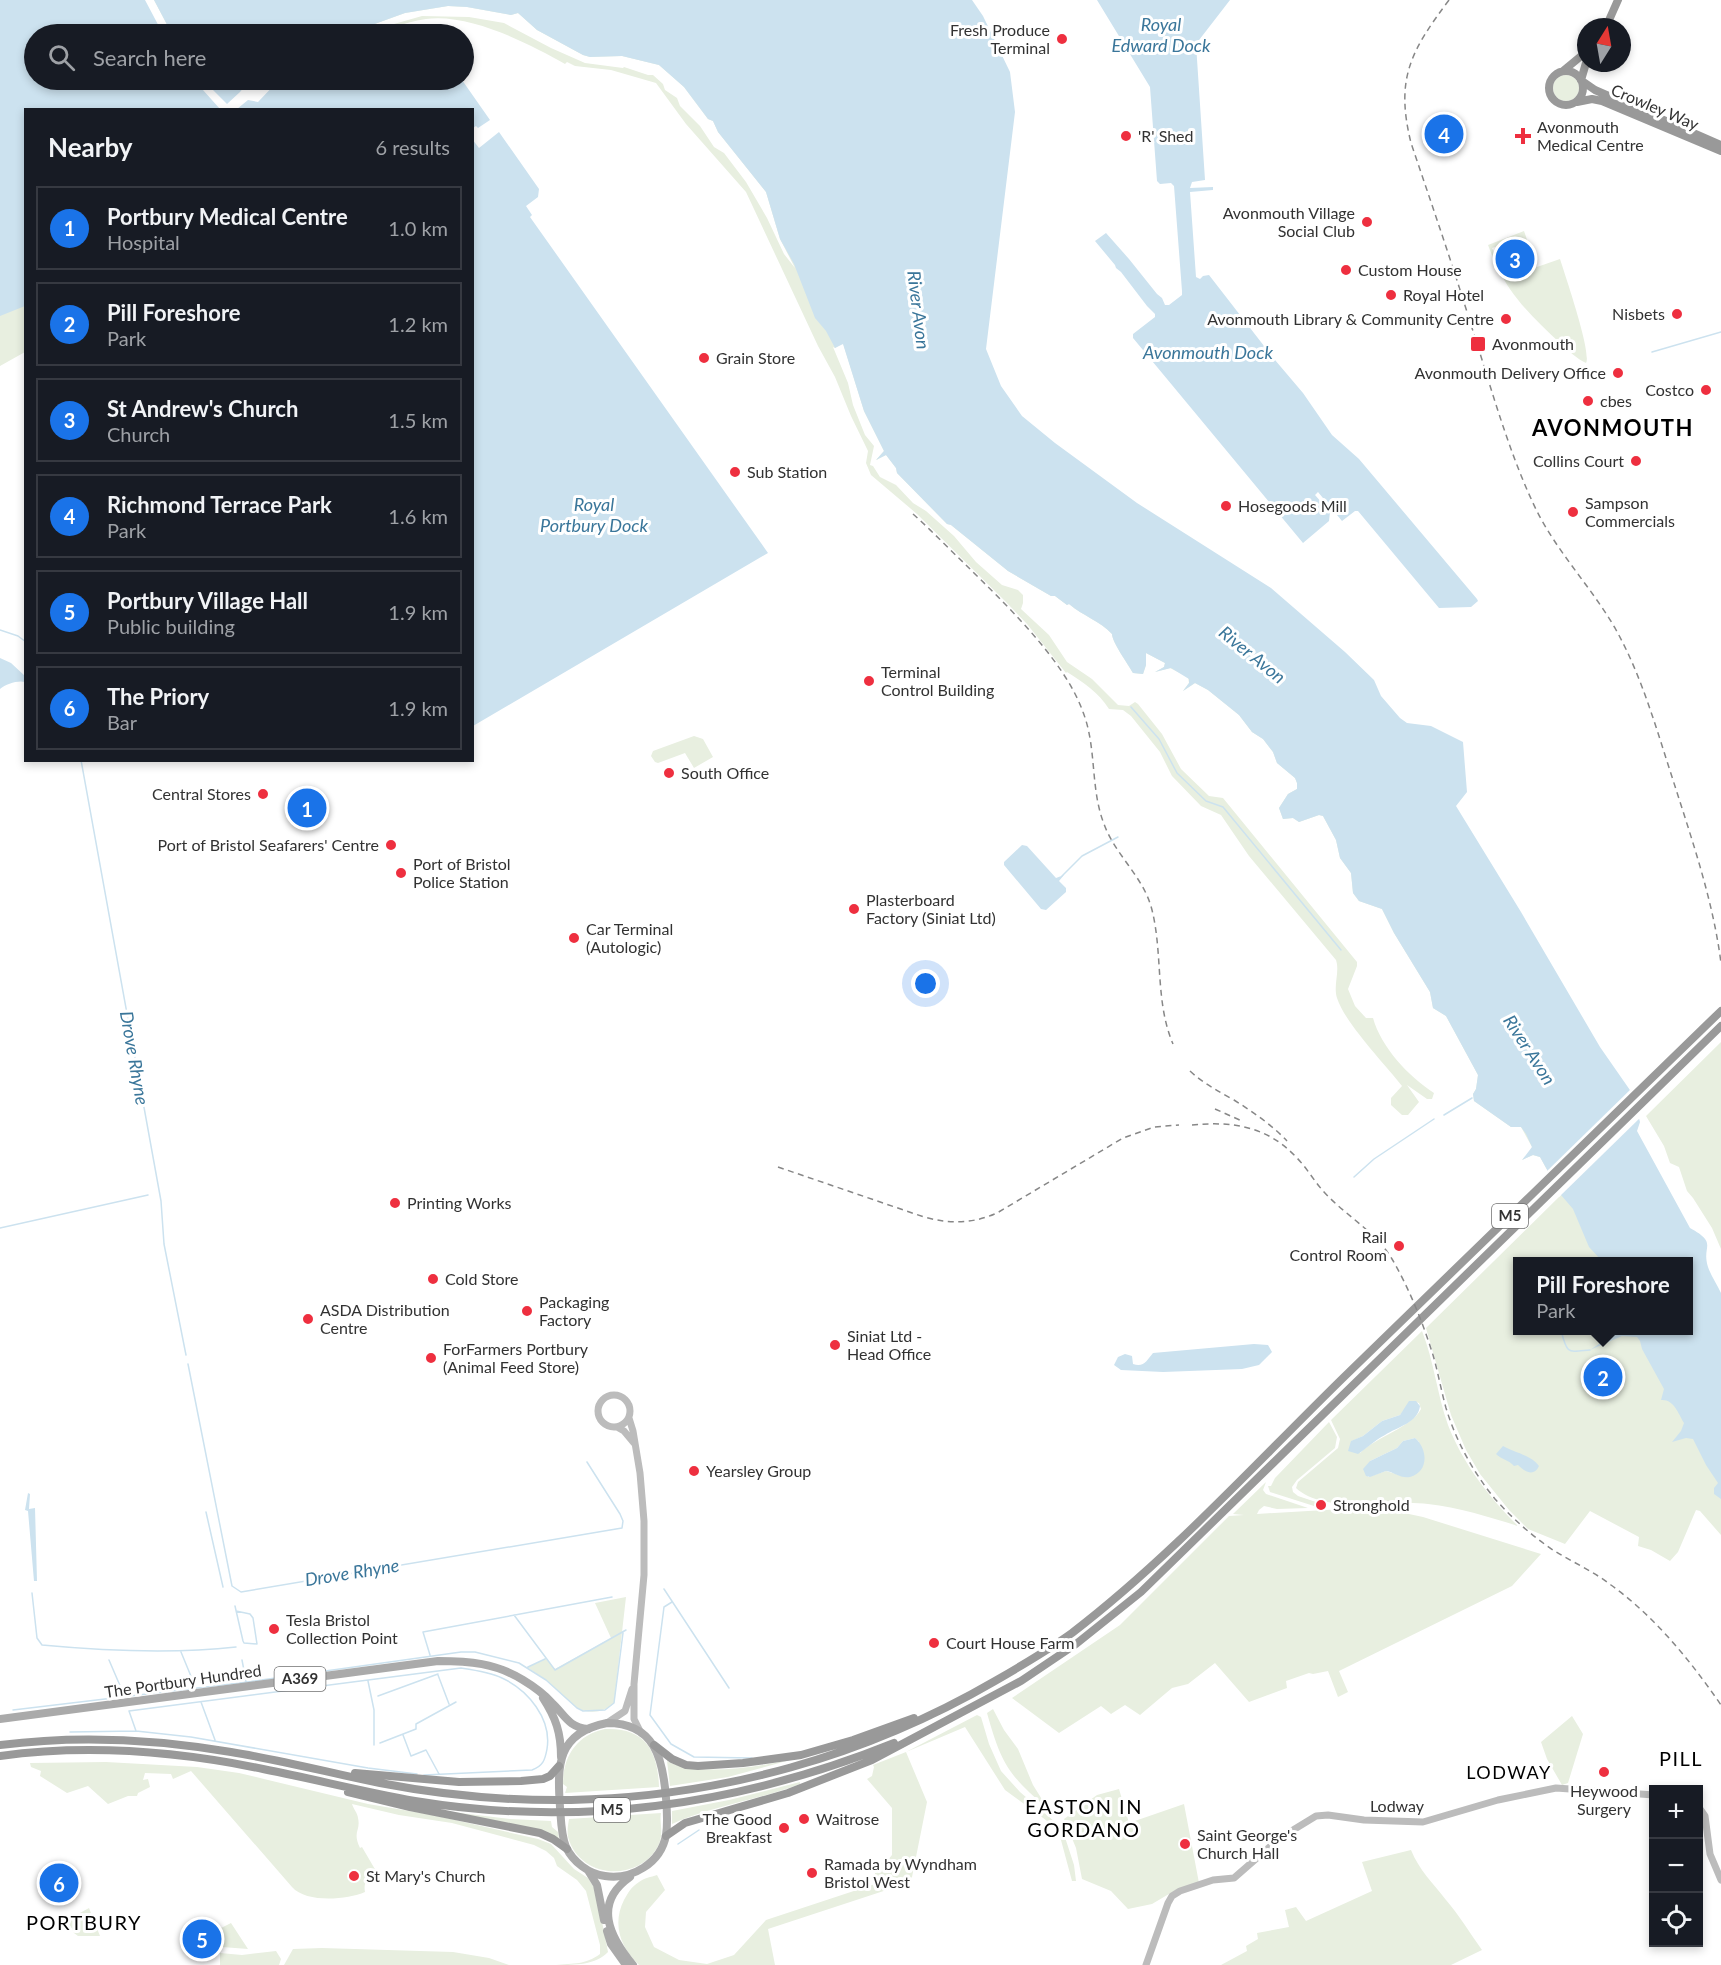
<!DOCTYPE html>
<html lang="en">
<head>
<meta charset="utf-8">
<style>
	body { margin:0; font-family:Lato,sans-serif; background:#20242c; color:#f1f3f6 }
	.controls { position:absolute; right:18px; bottom:18px; display:grid; overflow:hidden; border-radius:0px; box-shadow:0 3px 9px #0003 }
	.controls button { width:54px; height:54px; display:grid; place-items:center; padding:0; border:0; border-bottom:2px solid #363941; background:#171b24; color:#f1f3f6; font:30px sans-serif }
	.compass { position:absolute; left:1577px; top:18px; width:54px; height:54px; border-radius:50%; background:#171b24; box-shadow:0 3px 9px #0003; rotate:11deg }
	.you { position:absolute; left:926px; top:984px; width:21px; height:21px; margin:-15px; border:4px solid #fff; border-radius:50%; background:#1a73e8; box-shadow:0 0 0 9px #1a73e833 }
	.badge { display:grid; place-items:center; width:39px; height:39px; border-radius:50%; background:#1a73e8; color:#fff; font-size:20px; font-weight:700 }
	.pin { position:absolute; translate:-50% -50%; border:3px solid #fff; box-shadow:0 2px 6px #0006 }
	.popup { position:absolute; left:1513px; top:1257px; width:180px; height:78px; box-sizing:border-box; display:grid; place-content:center; border-radius:0px; background:#171b24; filter:drop-shadow(0 2px 4px #0005); font-size:20px; white-space:nowrap; color:#9ea1a6 }
	.popup b { font-size:22px; color:#f1f3f6 }
	.popup::after { content:''; position:absolute; left:50%; top:100%; margin-left:-12px; border:12px solid transparent; border-top-color:#171b24 }
	.list { margin:0; padding:0; list-style:none }
	h2 { display:flex; justify-content:space-between; align-items:center; height:78px; margin:0; padding:0 24px; font-size:26px }
	h2 small { font-size:20px; font-weight:400; color:#9ea1a6 }
	.list li { display:grid; grid-template-columns:39px 1fr auto; gap:18px; align-items:center; box-sizing:border-box; height:84px; margin:0 12px 12px; padding:0 12px; border:2px solid #363941; border-radius:0px }
	.list b { display:block; font-size:22px; white-space:nowrap }
	.list p { margin:0; font-size:20px; white-space:nowrap; color:#9ea1a6 }
	.list em { font-size:20px; font-style:normal; color:#9ea1a6 }
	.icon { flex:none; width:33px; height:33px; fill:none; stroke:currentColor; stroke-width:2; stroke-linecap:round; stroke-linejoin:round }
	.map { position:relative; flex:none; width:1721px; height:1965px; overflow:hidden }
	.search { position:absolute; background:#171b24; box-shadow:0 3px 9px #0003; left:24px; top:24px; width:450px; height:66px; display:flex; align-items:center; gap:15px; box-sizing:border-box; padding:0 21px; border-radius:33px; color:#9ea1a6; font-size:22px }
	.panel { position:absolute; background:#171b24; box-shadow:0 3px 9px #0003; left:24px; top:108px; width:450px; height:654px; border-radius:0px }
	.map>svg:first-child { display:block }
</style>
</head>
<body>
<div class="map">
<svg width="1721" height="1965" viewBox="0 0 1721 1965">
	<rect width="100%" height="100%" fill="#fff"/>
	<!-- green -->
	<path fill="#e8efe0" fill-rule="evenodd" d="M154,0H891L879,271L1244,690L1630,1261L1518,1262V1330L1635,1332L1721,1437V1535L1700,1511L1696,1510L1678,1552L1670,1561L1651,1550L1638,1546L1639,1537L1590,1511L1565,1544L1528,1529L1509,1510L1480,1474L1466,1450L1451,1415L1426,1328L1561,1195L1540,1157L1533,1155L1522,1160L1531,1151L1532,1147L1521,1127H1511L1474,1101L1473,1094L1476,1089L1478,1075L1446,1016L1433,1008L1430,992L1394,933L1382,909L1359,901L1353,893L1351,873L1340,858L1336,840L1323,816L1319,815L1299,822L1293,818L1283,819L1279,808L1288,794L1297,789V783L1295,778L1277,763L1273,752L1263,739L1252,732L1239,715L1208,690L1195,683L1183,691L1189,683L1188,677L1170,668L1155,672L1164,667L1165,663L1146,653V665L1143,674L1133,673C1128,664 1112,642 1112,634C1100,621 1083,616 1069,604L1067,605L1055,596H1051L1008,571L951,525L947,524L897,473L896,468L886,455L876,460L884,451L864,411L843,343L835,348L833,347L848,383L853,405L865,435L874,446L870,465L873,466L880,477L896,485L913,503L926,511L954,536L976,562L1002,585L1018,590L1023,595V603L1021,609L1049,635L1067,662L1092,679L1118,705L1129,706L1135,702L1138,704L1162,734L1181,769L1209,796L1223,798L1357,962V966L1348,989L1355,1006L1366,1018H1373C1381,1047 1409,1077 1434,1093L1432,1099H1427L1407,1085L1419,1102L1408,1115H1402L1391,1105V1098L1402,1086C1384,1063 1345,1023 1337,998C1333,985 1340,972 1336,960L1249,856L1221,815L1201,806L1172,776L1160,752L1131,716L1123,710L1109,709C1098,692 1084,683 1067,672L1066,673L1027,624L1005,601L917,514L871,475L866,463L868,451L851,416L835,377L818,346L746,192L686,124L656,83L611,70L575,66L567,62L565,64C528,43 469,13 426,19C403,22 382,34 359,34L422,16L469,17L504,23L551,48L585,63L623,68L624,67L648,75H653L663,84L665,90L677,98L680,106L700,126L714,147L724,153L746,182L767,218L784,254L795,268L780,239L766,192L718,132L713,121L708,119L684,87L659,65L622,56L590,57L583,55L537,30L518,13L511,15L467,7L448,6L405,13L347,34H172Z
		M1553 88a13 13 0 1 1 26 0a13 13 0 1 1-26 0Z
		M1449,120L1459,138L1437,148L1429,130Z
		M0,173L26,177L25,352L0,366Z
		M1524,231L1534,260L1530,261L1528,260L1518,240L1492,248L1498,261L1495,263L1488,245Z
		M1560,259C1565,275 1592,353 1586,363C1577,359 1568,350 1560,343C1535,320 1511,297 1497,266H1500L1505,278Z
		M694,736L703,739L713,757L694,768L685,753L658,763L655,762L651,756L653,751Z
		M1721,1042V1249L1712,1228L1693,1198L1687,1191L1679,1167L1670,1163L1664,1146L1646,1116Z
		M1422,1331C1434,1361 1437,1394 1448,1425C1463,1464 1489,1497 1518,1526C1489,1517 1458,1507 1428,1504C1390,1499 1325,1515 1296,1488L1298,1482L1338,1448L1340,1439L1331,1420ZM1411,1401L1419,1403L1421,1409C1412,1427 1376,1437 1360,1453L1352,1441L1363,1436L1382,1421L1400,1415ZM1415,1438L1419,1442L1406,1477L1386,1471L1368,1477L1370,1461L1397,1448L1403,1441Z
		M1329,1422L1337,1437L1335,1448L1297,1480L1292,1487L1293,1492L1298,1496L1316,1502L1314,1506L1270,1492L1268,1486H1271L1275,1478Z
		M1266,1482L1263,1490L1266,1494L1308,1508L1277,1509L1264,1506L1259,1510L1257,1514L1376,1507L1423,1517L1541,1554L1512,1586L1339,1671L1348,1692L1338,1697L1328,1671L1313,1674L1309,1673L1286,1681L1287,1688L1249,1702L1215,1663L1188,1684L1172,1688L1140,1715L1125,1705L1111,1714L1101,1706L1059,1733L1012,1698L1120,1625L1229,1516L1244,1515L1233,1514Z
		M626,1597L614,1703C605,1713 588,1714 577,1708L546,1680L527,1667L546,1659L555,1669L611,1638L595,1603Z
		M993,1709L1004,1730L1018,1749L1033,1785L1048,1809C1008,1775 1001,1763 987,1713Z
		M977,1715L981,1717L989,1744L1001,1771L1020,1792L1062,1828L1074,1865L1076,1881H1072L1058,1829L1005,1790L965,1727L906,1752L927,1802L911,1882L768,1929L775,1965H639C620,1947 612,1924 624,1900C628,1893 631,1887 639,1882C644,1878 651,1877 657,1875L665,1890L646,1912L645,1927L654,1947L679,1960L707,1964L734,1955L766,1920L875,1884V1865L887,1861L892,1855V1808L867,1779L872,1776L874,1767L873,1765L906,1752Z
		M1572,1716L1583,1734L1568,1783L1562,1785L1547,1759L1541,1742Z
		M605,1729C645,1727 658,1751 659,1787L565,1793L567,1787L563,1784C563,1756 577,1735 605,1729Z
		M801,1757L728,1777L670,1786L667,1761C697,1778 767,1766 801,1757Z
		M106,1762L197,1767L239,1773L368,1804L433,1815L538,1839L551,1844L574,1869L588,1878L596,1891L608,1952C596,1965 575,1965 556,1965C574,1963 585,1965 600,1954V1945L586,1891L577,1880L557,1866L554,1858L546,1851L534,1845L452,1823L399,1815L352,1804C353,1808 358,1814 358,1818C361,1831 352,1831 360,1848L362,1847L376,1871C368,1877 363,1882 365,1892C346,1900 306,1903 292,1887L191,1771L173,1779L171,1774L145,1773L143,1780L148,1779L150,1787L138,1793L137,1796H128L108,1804L88,1786L67,1793L40,1776L41,1771L31,1767L30,1763Z
		M800,1782V1784C758,1800 712,1806 672,1824V1811L729,1800Z
		M1119,1789L1129,1823L1184,1804L1199,1883L1174,1891L1152,1904L1128,1909L1111,1891L1082,1879L1076,1848L1064,1819L1097,1795Z
		M452,1812L510,1819L551,1821L552,1827L558,1832L559,1840Z
		M661,1813C659,1824 665,1834 657,1848C636,1883 579,1878 568,1837C567,1831 568,1825 569,1819Z
		M1411,1850C1419,1870 1433,1883 1446,1900C1459,1915 1470,1933 1482,1950L1451,1965H1221L1247,1951L1246,1946L1258,1939L1257,1933L1289,1927L1285,1910L1296,1907L1306,1921L1372,1891L1362,1862Z
		M89,1908L100,1936H78L74,1933L67,1920Z
		M231,1923L248,1949L209,1946L221,1928Z
		M322,1948L453,1952L489,1958L509,1965H284L293,1949Z
		M276,1951L281,1959L279,1965H220V1953L242,1955Z"/>
	<!-- water -->
	<path fill="#cce2ef" d="M0,0H145L163,34H34V80H194L220,109L26,110L25,306L0,316Z
		M154,0H972L983,16L1010,72L1015,112L986,349L1001,386L1022,416L1055,443L1137,503L1271,588L1345,652L1374,680L1381,696L1400,718L1407,723L1431,726L1463,742L1467,792L1456,806L1521,912L1600,1047L1632,1093L1640,1122L1637,1131L1690,1228C1719,1244 1701,1245 1708,1267C1711,1276 1717,1284 1721,1293V1499L1714,1494V1488L1718,1483L1706,1465L1693,1439L1686,1438L1672,1442L1681,1431L1684,1423C1678,1413 1674,1399 1661,1400L1664,1389L1642,1349L1640,1341L1637,1337L1622,1336L1590,1350L1611,1336L1615,1331L1688,1330V1262L1602,1261L1589,1247L1573,1209L1561,1195L1540,1157L1533,1155L1522,1160L1532,1147L1526,1134L1521,1127H1511L1474,1101L1473,1094L1476,1089L1478,1075L1446,1016L1433,1008L1430,992L1394,933L1382,909L1359,901L1353,893L1351,873L1340,858L1336,840L1323,816L1319,815L1299,822L1293,818L1283,819L1279,808L1288,794L1297,789V783L1295,778L1277,763L1273,752L1263,739L1252,732L1239,715L1208,690L1195,683L1183,691L1189,683V679L1171,668L1155,672L1164,667L1165,663L1146,653V665L1143,674L1133,673C1128,664 1112,642 1112,634C1100,621 1083,616 1069,604L1067,605L1055,596H1051L1008,571L951,525L947,524L897,473L896,468L886,455L876,460L884,451L864,411L843,344L835,348L826,331L815,318L794,264L780,239L766,192L718,132L713,121L708,119L684,87L659,65L622,56L590,57L583,55L537,30L518,13L511,15L467,7L448,6L405,13L347,34H172Z
		M1097,0H1230L1196,44L1205,180L1192,182L1190,188L1213,187V190L1190,192L1196,277L1200,279L1203,276L1209,275L1275,360L1303,393L1332,435L1359,459L1477,599L1478,601L1471,607L1439,608L1358,511H1355L1342,521L1318,492L1315,495L1330,512L1329,521L1303,543L1133,338V334L1155,317V314L1147,306L1121,272L1116,268L1115,265L1095,241L1106,233L1129,259L1157,294L1162,298L1165,305H1169L1182,295V291L1174,186L1171,183L1160,184L1157,181L1150,87Z
		M203,80H250L240,92L227,104Z
		M279,80H462L490,120L478,128L476,126L473,128L472,110L237,109L248,100L258,102Z
		M499,132L539,189L538,197L526,206L532,215L530,217L768,553L473,726L472,139L479,148Z
		M0,658L11,663L25,676V682C18,680 6,684 0,689Z
		M1022,845L1027,846L1056,878L1064,875L1059,881L1066,888V892L1046,910L1041,909L1004,865V862Z
		M1254,1344L1268,1345L1272,1352L1259,1365L1242,1369L1163,1372L1121,1370L1114,1365L1118,1357L1125,1354L1132,1356L1133,1364C1144,1368 1147,1360 1153,1353Z
		M1409,1401H1416L1420,1406C1418,1423 1397,1427 1385,1435C1375,1440 1367,1448 1358,1454L1348,1451L1351,1441L1363,1436L1382,1421L1400,1415Z
		M1415,1438C1428,1449 1429,1472 1410,1477C1401,1479 1394,1472 1386,1471L1370,1477L1366,1476L1363,1469L1370,1461L1397,1448L1403,1441Z
		M1503,1446C1513,1452 1531,1455 1539,1466C1534,1477 1525,1472 1518,1465L1514,1466C1509,1460 1501,1459 1496,1454Z
		M28,1493L30,1494L29,1509L35,1508L37,1581H34L28,1511L25,1510Z"/>
	<!-- pier -->
	<path fill="#fff" d="M1632,1088L1642,1116L1559,1197L1545,1173Z"/>
	<g fill="none" stroke-linecap="round" stroke-linejoin="round">
		<!-- stream -->
		<path stroke="#cce2ef" stroke-width="1.5" d="M1652,352L1721,332
			M0,630L18,636L26,642
			M1131,707L1159,739L1177,773L1206,801L1223,807L1341,950
			M81,760L161,1201L164,1244L186,1355
			M1062,876L1082,856L1118,837
			M1444,1115L1472,1098
			M1354,1177L1374,1159L1434,1119
			M0,1228L148,1195
			M1532,1261L1533,1262
			M1561,1330C1567,1355 1568,1352 1590,1350
			M188,1364L232,1586L241,1592L622,1528L623,1521L620,1514L587,1462
			M206,1512L223,1587
			M664,1589L729,1688
			M32,1593L37,1638L42,1645C106,1651 172,1654 236,1647
			M672,1602L664,1607L650,1715L671,1744L694,1757L752,1758
			M235,1606L243,1641L244,1643L257,1644L253,1618L250,1614L236,1611
			M514,1615L555,1670L626,1630
			M181,1652L195,1686
			M430,1655L423,1632L612,1597
			M109,1660L124,1695
			M242,1660L246,1681
			M528,1667L545,1659
			M438,1675L449,1704
			M368,1681L374,1710V1745
			M378,1696L438,1674
			M201,1702L215,1740
			M13,1710L247,1682L461,1652H475L519,1663L546,1680L577,1708L583,1711L605,1710L614,1703L623,1633
			M136,1731L129,1711L461,1668C475,1670 490,1672 502,1678C528,1690 552,1719 547,1749C545,1760 543,1766 532,1770L424,1775
			M70,1732L136,1731L191,1737L368,1768L417,1774
			M403,1735L411,1756L426,1750L439,1774
			M380,1743L416,1729V1724L456,1702
			M678,1844L699,1830"/>
		<!-- secondary -->
		<path stroke="#bcbcbc" stroke-width="7" d="M598 1411a16 16 0 1 1 32 0a16 16 0 1 1-32 0Z
			M629,1418L633,1431L640,1473L644,1521V1575L634,1684V1719L641,1733
			M617,1427L624,1431L634,1443
			M607,1723L625,1711L632,1689
			M1698,1806L1705,1816L1710,1854L1721,1880
			M1146,1965L1168,1903L1172,1896L1180,1891L1213,1880L1234,1878L1280,1838L1316,1816L1328,1815L1364,1820L1423,1822L1498,1800L1556,1788L1654,1795"/>
		<!-- primary -->
		<path stroke="#aaa" stroke-width="8" d="M543,1698C556,1718 561,1733 561,1757
			M0,1719L438,1661C469,1661 496,1663 523,1680C533,1686 544,1694 552,1703C565,1715 568,1727 588,1729
			M607,1723C655,1723 663,1759 666,1798C667,1810 668,1823 666,1835C661,1863 632,1880 605,1876C589,1874 573,1862 566,1847C561,1835 561,1820 560,1807C557,1765 557,1733 607,1723Z
			M589,1872L597,1885L604,1920
			M630,1877C593,1903 609,1936 633,1965
			M607,1931L611,1944L626,1965"/>
		<!-- highway -->
		<path stroke="#999" stroke-width="8" d="M1606,27L1618,0
			M1549 88a17 17 0 1 1 34 0a17 17 0 1 1-34 0Z
			M1563,71L1586,52
			M1581,80L1586,63
			M1582,81L1595,90L1721,145
			M1577,102L1592,99L1602,101L1721,151
			M0,1745C77,1735 155,1739 231,1752C281,1760 330,1773 380,1783C442,1795 507,1801 571,1800C720,1797 866,1756 995,1681C1021,1666 1047,1651 1072,1633C1171,1557 1255,1464 1344,1377C1470,1255 1595,1133 1721,1011
			M654,1745L672,1759L686,1765L698,1766L743,1763L801,1755L853,1740L914,1718
			M0,1756C88,1744 176,1751 263,1769C314,1779 364,1792 415,1801C579,1828 740,1805 894,1743
			M355,1773L459,1782L521,1781L543,1779L550,1776L559,1766
			M348,1792L410,1807L540,1833L553,1839L567,1849
			M666,1836L685,1823L788,1793L872,1760L1021,1681L1076,1644L1141,1592L1721,1026"/>
		<!-- rail -->
		<path stroke="#878787" stroke-width="1.5" stroke-dasharray="6 4.5" stroke-linecap="butt" d="M1449,0C1411,51 1395,78 1411,143C1432,205 1453,266 1472,328C1491,387 1507,447 1533,503C1554,549 1590,585 1615,628C1642,676 1656,728 1673,780C1692,840 1713,900 1721,963
			M913,514C931,530 948,548 965,564C1005,604 1064,659 1083,712C1097,748 1090,788 1104,824C1115,855 1144,877 1152,910C1163,954 1155,1002 1173,1044
			M1190,1071C1204,1084 1218,1091 1234,1100C1253,1112 1272,1125 1287,1141
			M1215,1109L1242,1121
			M1192,1125C1232,1121 1267,1126 1296,1157C1307,1168 1314,1181 1324,1192C1346,1216 1375,1231 1392,1259C1409,1288 1423,1323 1433,1355C1438,1372 1441,1390 1446,1408C1456,1441 1473,1472 1495,1499C1512,1518 1532,1536 1553,1550C1572,1562 1593,1571 1611,1585C1655,1617 1690,1660 1721,1705
			M778,1167L924,1217C950,1224 972,1224 997,1213L1123,1138L1154,1127L1179,1125"/>
	</g>
	<!-- markers -->
	<g fill="#ee2f3f" stroke="#fff" stroke-width="2">
		<circle cx="1062" cy="39" r="6"/>
		<circle cx="1126" cy="136" r="6"/>
		<path d="M1520 127h6v6h6v6h-6v6h-6v-6h-6v-6h6z"/>
		<circle cx="1367" cy="222" r="6"/>
		<circle cx="1346" cy="270" r="6"/>
		<circle cx="1391" cy="295" r="6"/>
		<circle cx="1677" cy="314" r="6"/>
		<circle cx="1506" cy="319" r="6"/>
		<rect x="1470" y="336" width="16" height="16" rx="3"/>
		<circle cx="704" cy="358" r="6"/>
		<circle cx="1618" cy="373" r="6"/>
		<circle cx="1706" cy="390" r="6"/>
		<circle cx="1588" cy="401" r="6"/>
		<circle cx="1636" cy="461" r="6"/>
		<circle cx="735" cy="472" r="6"/>
		<circle cx="1226" cy="506" r="6"/>
		<circle cx="1573" cy="512" r="6"/>
		<circle cx="869" cy="681" r="6"/>
		<circle cx="669" cy="773" r="6"/>
		<circle cx="263" cy="794" r="6"/>
		<circle cx="391" cy="845" r="6"/>
		<circle cx="401" cy="873" r="6"/>
		<circle cx="854" cy="909" r="6"/>
		<circle cx="574" cy="938" r="6"/>
		<circle cx="395" cy="1203" r="6"/>
		<circle cx="1399" cy="1246" r="6"/>
		<circle cx="433" cy="1279" r="6"/>
		<circle cx="527" cy="1311" r="6"/>
		<circle cx="308" cy="1319" r="6"/>
		<circle cx="835" cy="1345" r="6"/>
		<circle cx="431" cy="1358" r="6"/>
		<circle cx="694" cy="1471" r="6"/>
		<circle cx="1321" cy="1505" r="6"/>
		<circle cx="274" cy="1629" r="6"/>
		<circle cx="934" cy="1643" r="6"/>
		<circle cx="1604" cy="1772" r="6"/>
		<circle cx="804" cy="1819" r="6"/>
		<circle cx="784" cy="1828" r="6"/>
		<circle cx="1185" cy="1844" r="6"/>
		<circle cx="812" cy="1873" r="6"/>
		<circle cx="354" cy="1876" r="6"/>
	</g>
	<g text-anchor="middle" stroke-width="6" stroke-linejoin="round" paint-order="stroke">
		<!-- shield labels -->
		<g fill="#fff" stroke="#707070" stroke-width="1.5">
			<rect x="1492" y="1204" width="36" height="24" rx="4.5"/>
			<rect x="274.5" y="1667" width="51" height="24" rx="4.5"/>
			<rect x="594" y="1798" width="36" height="24" rx="4.5"/>
		</g>
		<g font-size="15" font-weight="bold" fill="#323232">
			<text x="1510" y="1221">M5</text>
			<text x="300" y="1684">A369</text>
			<text x="612" y="1815">M5</text>
		</g>
		<!-- poi labels -->
		<g font-size="16" fill="#323232" stroke="#fff" text-anchor="start">
			<text x="1050" y="36" text-anchor="end">Fresh Produce<tspan x="1050" dy="18">Terminal</tspan></text>
			<text x="1537" y="133">Avonmouth<tspan x="1537" dy="18">Medical Centre</tspan></text>
			<text x="1138" y="142">'R' Shed</text>
			<text x="1355" y="219" text-anchor="end">Avonmouth Village<tspan x="1355" dy="18">Social Club</tspan></text>
			<text x="1358" y="276">Custom House</text>
			<text x="1403" y="301">Royal Hotel</text>
			<text x="1665" y="320" text-anchor="end">Nisbets</text>
			<text x="1494" y="325" text-anchor="end">Avonmouth Library &amp; Community Centre</text>
			<text x="1492" y="350">Avonmouth</text>
			<text x="716" y="364">Grain Store</text>
			<text x="1606" y="379" text-anchor="end">Avonmouth Delivery Office</text>
			<text x="1694" y="396" text-anchor="end">Costco</text>
			<text x="1600" y="407">cbes</text>
			<text x="1624" y="467" text-anchor="end">Collins Court</text>
			<text x="747" y="478">Sub Station</text>
			<text x="1585" y="509">Sampson<tspan x="1585" dy="18">Commercials</tspan></text>
			<text x="1238" y="512">Hosegoods Mill</text>
			<text x="881" y="678">Terminal<tspan x="881" dy="18">Control Building</tspan></text>
			<text x="681" y="779">South Office</text>
			<text x="251" y="800" text-anchor="end">Central Stores</text>
			<text x="379" y="851" text-anchor="end">Port of Bristol Seafarers' Centre</text>
			<text x="413" y="870">Port of Bristol<tspan x="413" dy="18">Police Station</tspan></text>
			<text x="866" y="906">Plasterboard<tspan x="866" dy="18">Factory (Siniat Ltd)</tspan></text>
			<text x="586" y="935">Car Terminal<tspan x="586" dy="18">(Autologic)</tspan></text>
			<text x="407" y="1209">Printing Works</text>
			<text x="1387" y="1243" text-anchor="end">Rail<tspan x="1387" dy="18">Control Room</tspan></text>
			<text x="445" y="1285">Cold Store</text>
			<text x="539" y="1308">Packaging<tspan x="539" dy="18">Factory</tspan></text>
			<text x="320" y="1316">ASDA Distribution<tspan x="320" dy="18">Centre</tspan></text>
			<text x="847" y="1342">Siniat Ltd -<tspan x="847" dy="18">Head Office</tspan></text>
			<text x="443" y="1355">ForFarmers Portbury<tspan x="443" dy="18">(Animal Feed Store)</tspan></text>
			<text x="706" y="1477">Yearsley Group</text>
			<text x="1333" y="1511">Stronghold</text>
			<text x="286" y="1626">Tesla Bristol<tspan x="286" dy="18">Collection Point</tspan></text>
			<text x="946" y="1649">Court House Farm</text>
			<text x="1604" y="1797" text-anchor="middle">Heywood<tspan x="1604" dy="18">Surgery</tspan></text>
			<text x="772" y="1825" text-anchor="end">The Good<tspan x="772" dy="18">Breakfast</tspan></text>
			<text x="816" y="1825">Waitrose</text>
			<text x="1197" y="1841">Saint George's<tspan x="1197" dy="18">Church Hall</tspan></text>
			<text x="824" y="1870">Ramada by Wyndham<tspan x="824" dy="18">Bristol West</tspan></text>
			<text x="366" y="1882">St Mary's Church</text>
		</g>
		<!-- street labels -->
		<g font-size="16" fill="#323232" stroke="#fff">
			<text transform="translate(1655 107) rotate(23)" y="6">Crowley Way</text>
			<text transform="translate(183 1681) rotate(-8)" y="6">The Portbury Hundred</text>
			<text x="1397" y="1812">Lodway</text>
		</g>
		<!-- water labels -->
		<g font-size="18" font-style="italic" fill="#3a769a" stroke="#fff">
			<text x="1161" y="31">Royal<tspan x="1161" dy="21">Edward Dock</tspan></text>
			<text transform="translate(918 310) rotate(83)" y="6">River Avon</text>
			<text x="1208" y="359">Avonmouth Dock</text>
			<text x="594" y="511">Royal<tspan x="594" dy="21">Portbury Dock</tspan></text>
			<text transform="translate(1252 655) rotate(39)" y="6">River Avon</text>
			<text transform="translate(1529 1050) rotate(57)" y="6">River Avon</text>
			<text transform="translate(134 1058) rotate(80)" y="6">Drove Rhyne</text>
			<text transform="translate(352 1573) rotate(-9)" y="6">Drove Rhyne</text>
		</g>
		<!-- neighbourhood labels -->
		<g font-size="18" letter-spacing="1.5" fill="#000" stroke="#fff">
			<text x="1509" y="1779">LODWAY</text>
		</g>
		<!-- quarter labels -->
		<g font-size="20" letter-spacing="1.5" fill="#000" stroke="#fff">
			<text x="1681" y="1766">PILL</text>
			<text x="1084" y="1814">EASTON IN<tspan x="1084" dy="23">GORDANO</tspan></text>
			<text x="84" y="1930">PORTBURY</text>
		</g>
		<!-- district labels -->
		<g font-size="22" font-weight="bold" letter-spacing="1.5" fill="#000" stroke="#fff">
			<text x="1613" y="436">AVONMOUTH</text>
		</g>
	</g>
</svg>
<div class="controls">
<button>+</button>
<button>−</button>
<button><svg class="icon" aria-label="locate" viewBox="0 0 24 24"><circle cx="12" cy="12" r="6"/><path d="M12 2v4M12 18v4M2 12h4M18 12h4"/></svg></button>
</div>
<svg class="compass" viewBox="-18 -18 36 36"><path d="M0-13l5 13h-10z" fill="#e53935"/><path d="M0 13l5-13h-10z" fill="#9ea1a6"/></svg>
<div class="you"></div>
<div class="pin badge" style="left:307px;top:808px">1</div>
<div class="pin badge" style="left:1603px;top:1377px">2</div>
<div class="popup"><b>Pill Foreshore</b>Park</div>
<div class="pin badge" style="left:1515px;top:259px">3</div>
<div class="pin badge" style="left:1444px;top:134px">4</div>
<div class="pin badge" style="left:202px;top:1939px">5</div>
<div class="pin badge" style="left:59px;top:1883px">6</div>
<div class="search"><svg class="icon" aria-label="search" viewBox="0 0 24 24"><circle cx="10" cy="10" r="6"/><path d="M15 15l6 6"/></svg>Search here</div>
<section class="panel">
<h2>Nearby<small>6 results</small></h2>
<ul class="list">
<li><span class="badge">1</span><div><b>Portbury Medical Centre</b><p>Hospital</p></div><em>1.0 km</em></li>
<li><span class="badge">2</span><div><b>Pill Foreshore</b><p>Park</p></div><em>1.2 km</em></li>
<li><span class="badge">3</span><div><b>St Andrew's Church</b><p>Church</p></div><em>1.5 km</em></li>
<li><span class="badge">4</span><div><b>Richmond Terrace Park</b><p>Park</p></div><em>1.6 km</em></li>
<li><span class="badge">5</span><div><b>Portbury Village Hall</b><p>Public building</p></div><em>1.9 km</em></li>
<li><span class="badge">6</span><div><b>The Priory</b><p>Bar</p></div><em>1.9 km</em></li>
</ul>
</section>
</div>
</body>
</html>
